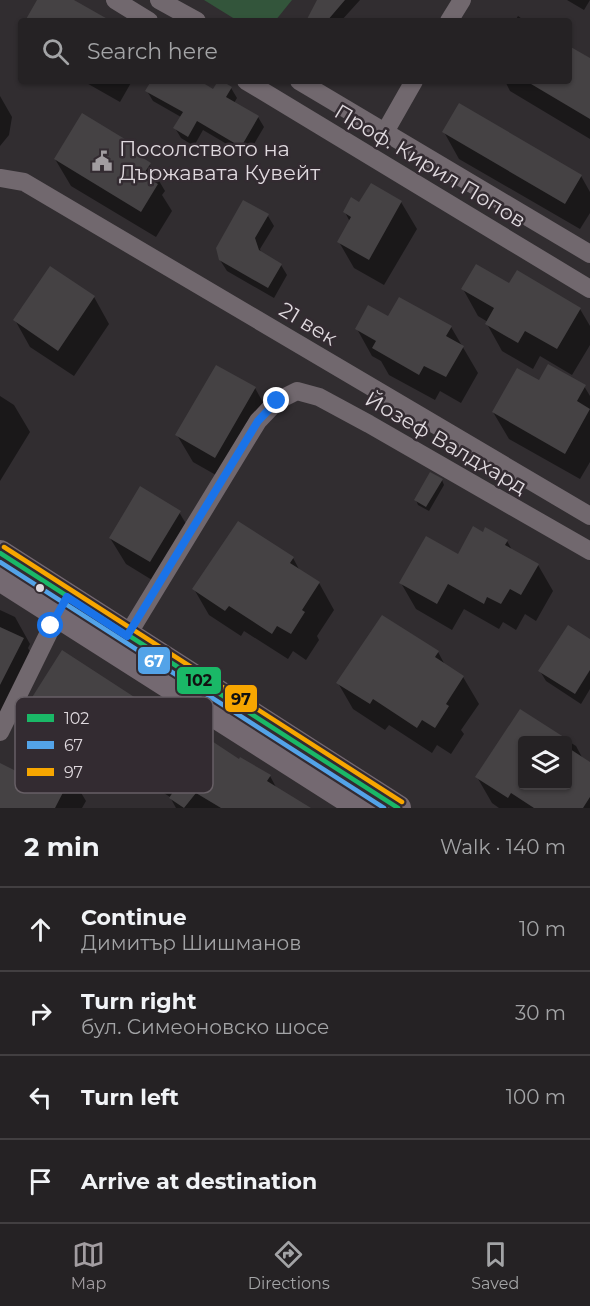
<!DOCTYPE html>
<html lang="en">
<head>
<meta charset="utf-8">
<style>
	body { margin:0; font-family:Montserrat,sans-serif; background:#312f31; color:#f1f3f6 }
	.controls { position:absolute; right:18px; bottom:18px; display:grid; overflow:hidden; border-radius:6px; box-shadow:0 2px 4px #0004 }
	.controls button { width:54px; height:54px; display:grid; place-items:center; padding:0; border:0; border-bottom:2px solid #423f41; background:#252224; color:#f1f3f6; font:30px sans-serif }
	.stop { position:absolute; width:18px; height:18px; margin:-14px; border:4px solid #1a73e8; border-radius:50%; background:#fff }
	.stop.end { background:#1a73e8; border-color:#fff; box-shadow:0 2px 6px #0008 }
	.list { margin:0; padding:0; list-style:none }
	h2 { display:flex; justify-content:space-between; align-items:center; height:78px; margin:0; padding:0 24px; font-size:26px }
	h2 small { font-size:20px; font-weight:400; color:#a3a4a6 }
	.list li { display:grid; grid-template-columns:39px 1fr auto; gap:18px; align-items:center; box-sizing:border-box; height:84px; padding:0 24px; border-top:2px solid #423f41 }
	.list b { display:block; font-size:22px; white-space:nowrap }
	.list p { margin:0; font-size:20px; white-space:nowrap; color:#a3a4a6 }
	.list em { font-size:20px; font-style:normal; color:#a3a4a6 }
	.icon { flex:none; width:33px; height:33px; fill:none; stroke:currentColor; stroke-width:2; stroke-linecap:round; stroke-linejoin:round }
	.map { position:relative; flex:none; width:590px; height:808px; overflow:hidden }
	.search { position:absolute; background:#252224; box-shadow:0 2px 4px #0004; left:18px; right:18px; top:18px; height:66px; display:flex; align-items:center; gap:15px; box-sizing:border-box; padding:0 21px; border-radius:6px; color:#a3a4a6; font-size:22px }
	.sheet { height:414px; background:#252224 }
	nav { display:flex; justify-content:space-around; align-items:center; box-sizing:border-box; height:84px; border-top:2px solid #423f41; background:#252224; font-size:16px; color:#a3a4a6 }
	nav a { display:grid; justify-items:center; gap:3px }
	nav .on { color:#a29da1 }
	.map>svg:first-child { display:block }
</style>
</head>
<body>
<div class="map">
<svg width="590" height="808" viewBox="0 0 590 808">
	<rect width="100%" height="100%" fill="#312d30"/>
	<!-- green -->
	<path fill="#33553b" d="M204,0H292L275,21H238Z"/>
	<!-- shadow -->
	<path fill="#0007" d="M318,0H360L341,21H308Z
		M567,0H590L584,10Z
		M518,16L525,21H515Z
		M569,47L590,60V139L510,91L505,81H569Z
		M83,81H132L120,102Z
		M153,81H178L214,91L231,88L237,98L234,103L258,117L264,127L247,156L203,130L194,146L181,138L175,128L181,117L153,101L147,91Z
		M0,96L12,117L9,135L0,146Z
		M444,132L581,176L590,192V213L580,229L459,159Z
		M137,148L145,161L149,164L165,191L162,195L172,211L156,237L71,186L55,159Z
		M401,202L417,229L384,285L354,268L339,242L350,222L345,212L360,204Z
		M268,216L274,226L260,249L261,253L281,265L287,275L274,298L227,271L220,260Z
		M510,285L580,309L590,326V345L572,375L540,356L533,369L502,351L487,324L488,322L478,316L463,289Z
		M94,297L109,324L74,376L30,347L15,320Z
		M451,327L478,373L461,403L440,391L435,400L389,375L381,361L372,356L357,329Z
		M540,382L584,386L590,396V462L580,479L509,439L493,412Z
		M255,388L270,415L230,483L193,462L177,435Z
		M0,396L14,405L30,432L0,481Z
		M442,480L444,485L429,511L418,505L416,500Z
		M179,512L195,539L165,588L126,564L110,538Z
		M483,534L507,541L512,550L538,565L553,591L536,621L525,614L516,630L503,622L499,629L464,609L452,630L416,609L401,583L458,556Z
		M293,558L300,571L319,583L334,610L317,636L319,640L306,660L293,651L288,659L244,631L241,636L209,615L194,589Z
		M0,610L15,617L30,644L28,648L38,666L0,713Z
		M590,641V689L581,704L546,681L540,671Z
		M438,652L445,665L463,677L479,704L461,730L464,734L451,754L437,745L432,753L389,725L385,730L353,709L338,683Z
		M33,699L165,719L239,761L270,776L277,789L308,808H176L170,797L132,772L129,777L48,726Z
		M522,740V786H568V741L576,746L583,759L590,763V808H499L492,803L477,777Z
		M0,776L46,781L71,776L86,801L82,808H0Z"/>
	<!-- building -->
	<path fill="#454244" d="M37,0H74L111,21H25Z
		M317,0H345L327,21H306Z
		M569,46L590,58V119L526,81H569Z
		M151,81H200L213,89L218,81H222L232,87L226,97L259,116L241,147L197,121L188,137L173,128L183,112L145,91Z
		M459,103L582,175L565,204L442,132Z
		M82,113L138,147L135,153L151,163L143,175L158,184L141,212L54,159Z
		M371,183L402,201L369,260L337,242L351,217L343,212L351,197L359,202Z
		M243,200L269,214L255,238L259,250L282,264L268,288L219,260L216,248Z
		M476,264L509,283L517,270L581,308L557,349L525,331L518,343L485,324L494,308L461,289Z
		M50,266L95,296L58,351L13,320Z
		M399,297L452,326L446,336L464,346L446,377L424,366L419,375L372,348L376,341L355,329L368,305L388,316Z
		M548,364L586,385L577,401L590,409L565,454L492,412L517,368L539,380Z
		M216,365L256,387L215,458L175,435Z
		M430,472L443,479L426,507L414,500Z
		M140,486L181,511L150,562L109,538Z
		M238,521L294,557L290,563L320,582L302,610L305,612L291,634L277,626L272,634L229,606L225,611L192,589Z
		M473,526L483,532L485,527L508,540L505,545L539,564L521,595L510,589L501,604L487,597L484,604L448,584L437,604L399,583L426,536L458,554Z
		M382,615L439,651L435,657L464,676L446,704L449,706L435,728L422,720L417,728L373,699L370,704L336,683Z
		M568,625L590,639V670L575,694L538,671Z
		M0,627L24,638L0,685Z
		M62,650L165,717L168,712L239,759L240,757L271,775L267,781L311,808H221L196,793L184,808L169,798L177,786L116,746L113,751L31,699Z
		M520,709L570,741H522V786H567V747L590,762V797L583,808H534L511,793L508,798L475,777Z
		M0,763L24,775L27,769L46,779L52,765L72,775L55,808H0Z"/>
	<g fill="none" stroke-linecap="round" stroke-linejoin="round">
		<!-- street -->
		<path stroke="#71686e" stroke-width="18" d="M115,0L149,21
			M159,0L197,21
			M449,21L462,0
			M246,81L590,289
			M299,81L590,254
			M385,132L414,81
			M0,178L24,182L590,516
			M127,636L258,421L277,401L297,391L319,397L369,424L590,551
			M0,732L62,606"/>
		<!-- secondary -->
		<path stroke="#746971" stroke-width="26" d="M0,553L398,808
			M0,578L361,808"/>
		<!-- bus-1 casing -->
		<g stroke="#332b31" stroke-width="9">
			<path id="bus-1" d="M0,553L398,808"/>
		</g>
		<!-- bus-2 casing -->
		<g stroke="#332b31" stroke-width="9">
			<path id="bus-2" d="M0,562L384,808"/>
		</g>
		<!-- bus-3 casing -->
		<g stroke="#332b31" stroke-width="9">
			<path id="bus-3" d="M4,547L402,802"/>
		</g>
		<!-- bus-1 -->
		<use href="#bus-1" stroke="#1ab867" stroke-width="4.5"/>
		<!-- bus-2 -->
		<use href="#bus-2" stroke="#53a3e8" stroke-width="4.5"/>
		<!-- bus-3 -->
		<use href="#bus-3" stroke="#f7a600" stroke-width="4.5"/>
	</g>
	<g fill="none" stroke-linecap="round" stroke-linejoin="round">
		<!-- route -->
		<path stroke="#1a73e8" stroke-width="8" d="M51,626L67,597L127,636L258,421L277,401"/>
	</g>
	<!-- icons -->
	<defs>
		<g id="civic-bare" transform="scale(1.62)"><path d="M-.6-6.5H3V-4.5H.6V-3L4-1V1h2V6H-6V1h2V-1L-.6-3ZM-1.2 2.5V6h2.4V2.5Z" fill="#a29da1" stroke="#332b31" stroke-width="2.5" paint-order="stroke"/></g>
	</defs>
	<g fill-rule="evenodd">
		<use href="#civic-bare" x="102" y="161"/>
	</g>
	<!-- markers -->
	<circle fill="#dfd9de" stroke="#332b31" stroke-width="2" cx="40" cy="588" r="5"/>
	<g text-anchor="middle" stroke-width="5" stroke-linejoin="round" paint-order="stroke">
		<!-- poi labels -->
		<g font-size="21" fill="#dfd9de" stroke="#332b31" text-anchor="start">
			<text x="119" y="156">Посолството на<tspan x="119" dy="24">Държавата Кувейт</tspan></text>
		</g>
		<!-- street labels -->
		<g font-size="21" fill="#dfd9de" stroke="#332b31">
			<text transform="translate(430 166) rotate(31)" y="7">Проф. Кирил Попов</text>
			<text transform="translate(308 324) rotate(31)" y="7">21 век</text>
			<text transform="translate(446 443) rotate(30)" y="7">Йозеф Валдхард</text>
		</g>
	</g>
	<!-- legend -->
	<rect x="15" y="697" width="198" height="96" rx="9" fill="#332b31" stroke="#675f65" stroke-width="1.5"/>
	<rect x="27" y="714" width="27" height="8" fill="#1ab867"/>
	<rect x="27" y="741" width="27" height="8" fill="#53a3e8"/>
	<rect x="27" y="768" width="27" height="8" fill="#f7a600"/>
	<g font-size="16" fill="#dfd9de">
		<text x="64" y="724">102</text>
		<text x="64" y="751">67</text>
		<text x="64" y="778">97</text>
	</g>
	<g stroke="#332b31" stroke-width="2">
		<rect x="137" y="646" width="34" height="29" rx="6" fill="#53a3e8"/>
		<rect x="176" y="666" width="46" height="29" rx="6" fill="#1ab867"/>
		<rect x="224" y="684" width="34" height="29" rx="6" fill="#f7a600"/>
	</g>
	<g font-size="16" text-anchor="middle" font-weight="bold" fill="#fff">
		<text x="154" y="667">67</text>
	</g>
	<g font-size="16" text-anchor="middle" font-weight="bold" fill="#111">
		<text x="199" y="686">102</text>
		<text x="241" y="705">97</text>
	</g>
</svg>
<div class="controls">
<button><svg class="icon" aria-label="layers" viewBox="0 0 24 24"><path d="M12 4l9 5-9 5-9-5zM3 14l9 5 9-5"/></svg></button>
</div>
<div class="stop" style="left:51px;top:626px"></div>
<div class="stop end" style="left:277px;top:401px"></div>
<div class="search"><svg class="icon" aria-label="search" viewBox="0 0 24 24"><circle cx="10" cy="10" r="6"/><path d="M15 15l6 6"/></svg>Search here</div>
</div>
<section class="sheet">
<h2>2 min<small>Walk · 140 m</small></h2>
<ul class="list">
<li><svg class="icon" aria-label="ahead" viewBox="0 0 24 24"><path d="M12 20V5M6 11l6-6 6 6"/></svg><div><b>Continue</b><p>Димитър Шишманов</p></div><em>10 m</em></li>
<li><svg class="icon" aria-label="right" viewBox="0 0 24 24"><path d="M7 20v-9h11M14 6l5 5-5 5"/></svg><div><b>Turn right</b><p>бул. Симеоновско шосе</p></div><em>30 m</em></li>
<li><svg class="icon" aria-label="left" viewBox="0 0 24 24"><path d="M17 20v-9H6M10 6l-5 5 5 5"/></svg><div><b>Turn left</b></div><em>100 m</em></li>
<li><svg class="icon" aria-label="arrive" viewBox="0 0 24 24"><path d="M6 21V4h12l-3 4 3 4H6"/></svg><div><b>Arrive at destination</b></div></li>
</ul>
</section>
<nav>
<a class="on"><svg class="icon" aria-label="map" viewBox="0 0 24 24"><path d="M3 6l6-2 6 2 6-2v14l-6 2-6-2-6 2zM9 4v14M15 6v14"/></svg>Map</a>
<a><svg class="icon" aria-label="directions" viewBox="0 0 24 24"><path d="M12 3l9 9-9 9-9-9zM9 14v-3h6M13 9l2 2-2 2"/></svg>Directions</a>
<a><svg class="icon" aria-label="saved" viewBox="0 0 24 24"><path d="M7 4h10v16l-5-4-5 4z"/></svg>Saved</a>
</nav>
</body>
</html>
